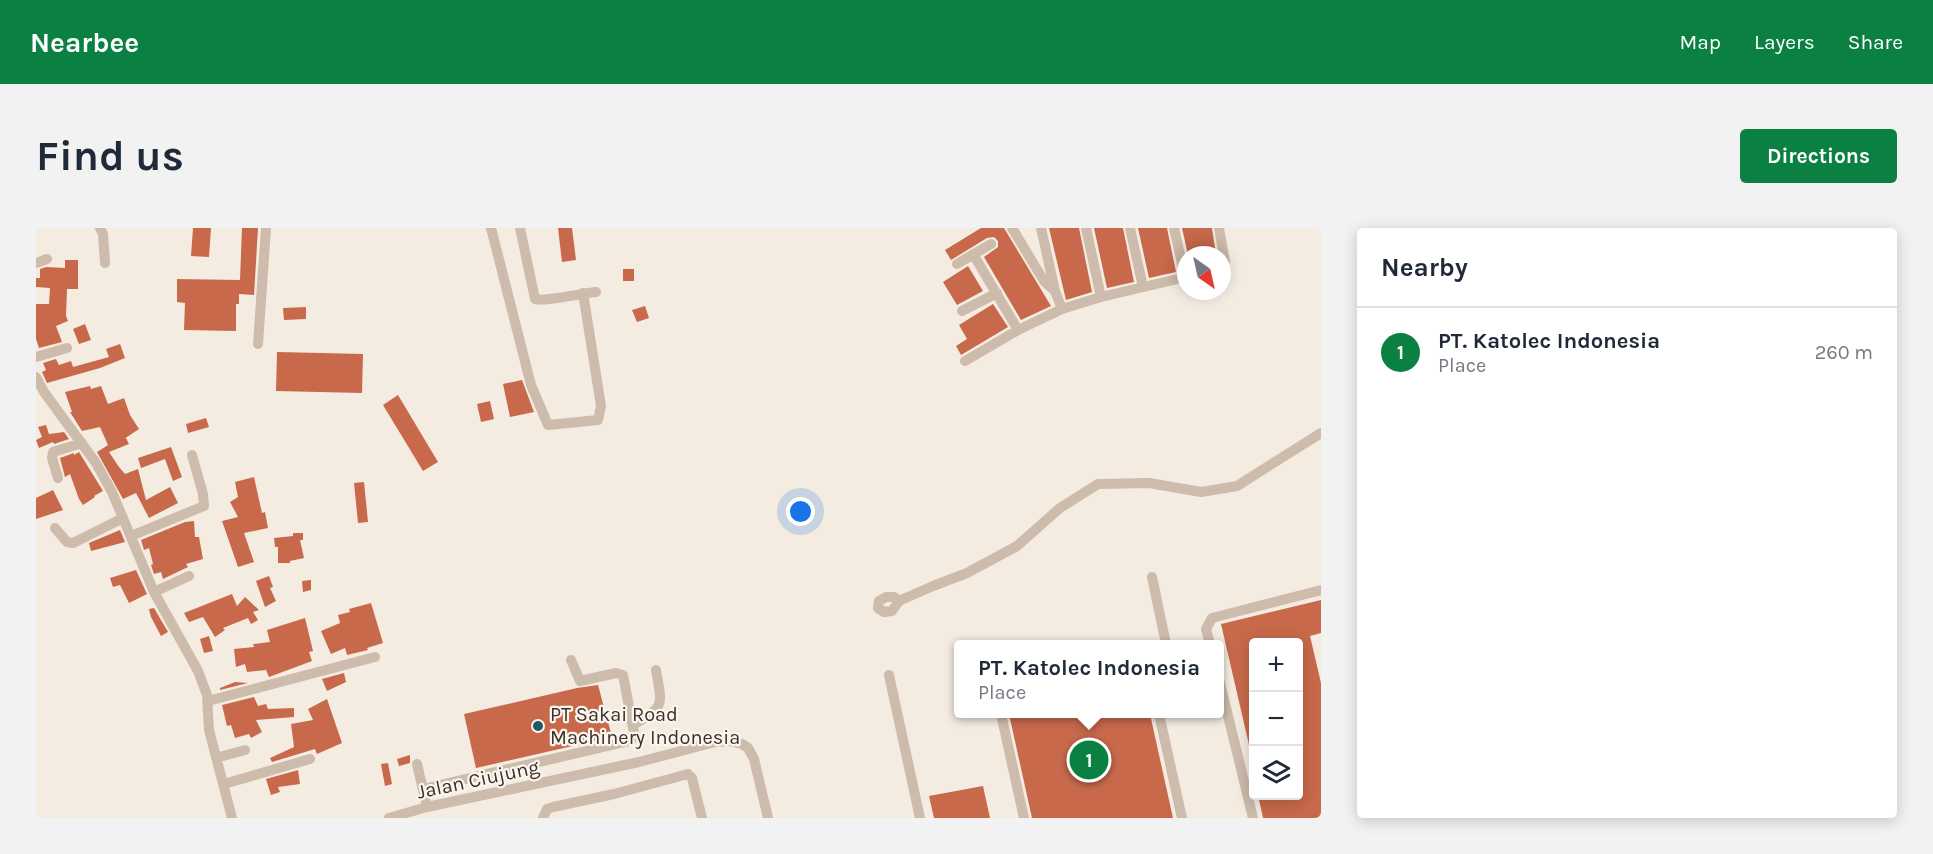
<!DOCTYPE html>
<html lang="en">
<head>
<meta charset="utf-8">
<style>
	body { margin:0; font-family:Karla,sans-serif; background:#f2f2f3; color:#1f2937 }
	.controls { position:absolute; right:18px; bottom:18px; display:grid; overflow:hidden; border-radius:6px; box-shadow:0 3px 15px #0003 }
	.controls button { width:54px; height:54px; display:grid; place-items:center; padding:0; border:0; border-bottom:2px solid #e0e1e3; background:#fff; color:#1f2937; font:30px sans-serif }
	.compass { position:absolute; left:1141px; top:18px; width:54px; height:54px; border-radius:50%; background:#fff; box-shadow:0 3px 15px #0003; rotate:146deg }
	.you { position:absolute; left:765px; top:284px; width:21px; height:21px; margin:-15px; border:4px solid #fff; border-radius:50%; background:#1a73e8; box-shadow:0 0 0 9px #1a73e833 }
	.badge { display:grid; place-items:center; width:39px; height:39px; border-radius:50%; background:#0b8043; color:#fff; font-size:20px; font-weight:700 }
	.pin { position:absolute; translate:-50% -50%; border:3px solid #fff; box-shadow:0 2px 6px #0006 }
	.popup { position:absolute; left:918px; top:412px; width:270px; height:78px; box-sizing:border-box; display:grid; place-content:center; border-radius:6px; background:#fff; filter:drop-shadow(0 2px 4px #0005); font-size:20px; white-space:nowrap; color:#747a83 }
	.popup b { font-size:22px; color:#1f2937 }
	.popup::after { content:''; position:absolute; left:50%; top:100%; margin-left:-12px; border:12px solid transparent; border-top-color:#fff }
	.list { margin:0; padding:0; list-style:none }
	h2 { display:flex; justify-content:space-between; align-items:center; height:78px; margin:0; padding:0 24px; font-size:26px }
	h2 small { font-size:20px; font-weight:400; color:#747a83 }
	.list li { display:grid; grid-template-columns:39px 1fr auto; gap:18px; align-items:center; box-sizing:border-box; height:90px; padding:0 24px; border-top:2px solid #e0e1e3 }
	.list b { display:block; font-size:22px; white-space:nowrap }
	.list p { margin:0; font-size:20px; white-space:nowrap; color:#747a83 }
	.list em { font-size:20px; font-style:normal; color:#747a83 }
	.icon { flex:none; width:33px; height:33px; fill:none; stroke:currentColor; stroke-width:2; stroke-linecap:round; stroke-linejoin:round }
	.map { position:relative; flex:none; width:1285px; height:590px; overflow:hidden; border-radius:6px }
	header { display:flex; align-items:center; gap:36px; box-sizing:border-box; height:84px; padding:0 30px; background:#0b8043; color:#fff }
	header strong { font-size:28px }
	nav { display:flex; gap:33px; margin-inline-start:auto; font-size:21px }
	.intro { display:flex; align-items:center; justify-content:space-between; box-sizing:border-box; height:144px; padding:0 36px }
	h1 { margin:0; font-size:42px }
	.button { padding:15px 27px; border-radius:6px; background:#0b8043; color:#fff; font-size:21px; font-weight:700 }
	main { display:flex; gap:36px; padding:0 36px }
	aside { flex:1; background:#fff; border-radius:6px; box-shadow:0 3px 15px #0003 }
	.map>svg:first-child { display:block }
</style>
</head>
<body>
<header>
<strong>Nearbee</strong>
<nav><a>Map</a><a>Layers</a><a>Share</a></nav>
</header>
<div class="intro"><h1>Find us</h1><a class="button">Directions</a></div>
<main>
<div class="map">
<svg width="1285" height="590" viewBox="0 0 1285 590">
	<rect width="100%" height="100%" fill="#f4ebe1"/>
	<!-- building -->
	<path fill="#c8694b" d="M157,0H175L173,29L155,28Z
		M206,0H222L220,34L218,67L203,66V76H200V103L148,102L149,75L141,74V51L204,52Z
		M522,0H536L540,32L526,34Z
		M945,0H968L1015,78L985,92L948,29L962,19V13L958,9L951,10L915,32L909,22Z
		M1013,0H1043L1056,64L1030,72Z
		M1058,0H1087L1098,54L1071,60Z
		M1102,0H1131L1140,44L1113,50Z
		M1146,0H1176L1180,26L1152,27Z
		M29,32H42V61H31L30,88L32,93L20,98L26,114L3,120L0,111V76H13L14,60L0,59V50H4V41L10,39L29,40Z
		M932,38L947,63L921,77L907,54Z
		M587,41H598V53H587Z
		M957,76L972,99L925,127L920,118L931,111L923,97Z
		M609,78L613,90L601,94L596,82Z
		M270,79V91L248,92L247,80Z
		M49,96L55,112L43,116L37,101Z
		M84,116L89,130L64,140L11,155L6,144L10,142L7,135L20,131L23,137L35,133L37,139L73,129L70,121Z
		M241,124L327,126L326,165L240,163Z
		M486,152L498,184L474,189L467,156Z
		M54,158L55,161L65,158L72,176L88,170L94,187L103,201L88,211L90,210L93,216L73,224L83,239L89,246L102,241L110,272L134,259L142,275L113,290L100,265L87,271L61,224L72,217L64,199L46,203L34,184H36L29,164Z
		M362,167L402,234L387,243L347,177Z
		M454,173L458,191L445,194L441,176Z
		M170,190L173,199L152,205L150,196Z
		M10,197L13,206L28,204L33,211L18,216L17,214L3,220L0,212L6,209L2,199Z
		M135,219L146,249L137,253L129,231L105,240L102,230Z
		M43,224L67,263L58,268L59,269L47,277L43,271L34,246L29,249L24,230L38,225V227Z
		M218,249L226,285L229,284L232,300L208,305L218,334L202,339L186,293L202,289L194,274L202,269L199,254Z
		M328,254L332,294L322,295L318,255Z
		M17,262L27,282L0,291V270Z
		M158,293L159,309H163L167,331L150,336L152,339L127,351L125,344L118,346L115,337L117,336L113,320L108,322L105,312L149,294Z
		M84,302L89,314L55,323L53,315Z
		M257,305H267V312H264L268,330L254,333V335H242V319H239L238,310L257,308Z
		M100,342L111,366L93,375L84,357L77,359L74,350Z
		M233,348L237,359L234,360L240,373L229,379L220,353Z
		M275,352V362L267,364L266,353Z
		M196,366L201,378L209,369L223,382L217,384L222,392L215,396L212,390L187,400L189,402L179,409L167,389L153,394L148,385Z
		M1285,372V405L1274,408L1285,455V590H1227L1222,567H1263V414H1218V520L1214,521L1185,396Z
		M335,375L347,415L331,420L332,422L311,427L309,420L295,426L285,403L304,395L302,387L314,384L313,381Z
		M118,380L132,404L125,408L115,389L113,381Z
		M269,390L277,423L273,424L276,433L233,449L230,442L211,444L209,436L200,439L198,421L218,419L217,416L234,414L231,402Z
		M173,408L177,423L168,425L164,411Z
		M308,445L310,454L291,463L286,451Z
		M199,454L212,455L184,462V460Z
		M562,457L576,509L440,540L428,486L541,460Z
		M218,469L222,478L230,476L232,481L258,480V489L220,492L226,504L215,510L213,506L199,510L195,497L191,498L186,477Z
		M291,471L306,515L281,526L279,521L236,534L234,530L258,519L255,496L277,492L272,481Z
		M973,486H1114L1137,590H996Z
		M374,527V535L363,538L361,531Z
		M352,535L356,556L349,558L345,536Z
		M262,542L264,556L242,559L244,564L235,567L230,551Z
		M947,558L954,590H898L893,568Z"/>
	<g fill="none" stroke-linecap="round" stroke-linejoin="round">
		<!-- minor -->
		<path stroke="#cdbbac" stroke-width="10" d="M64,0L67,6L69,35
			M455,0L495,157L512,197L562,192L565,178L547,65
			M484,0L499,71C507,74 548,65 560,64
			M976,0L1008,53L1019,63
			M1005,0L1019,63L1026,81L1065,69L1150,49
			M1050,0L1065,69
			M1094,0L1107,59
			M1138,0L1149,49
			M1183,0L1189,34L1186,39
			M937,26L982,102
			M0,35L11,31
			M921,36L955,16
			M926,83L961,65
			M222,116L230,0
			M0,129L31,120
			M929,133L982,102L1026,81
			M0,149L8,164L60,235L76,264L118,364L162,443L171,467L173,502L196,590
			M22,250L16,230L17,224L46,215
			M19,300L31,314L37,315L87,290
			M95,308L168,278L167,266L156,227
			M1116,349L1130,416
			M118,364L153,348
			M863,373L858,369H850L843,373L842,380L848,384L856,383L863,373L897,358L931,345L981,318L1024,280L1062,256L1113,255L1165,264L1201,258L1285,205
			M1174,416L1170,401L1176,390L1285,362
			M853,447L884,590
			M1184,455L1217,590
			M172,473L339,429
			M965,486L988,590
			M1123,486L1146,590
			M597,497C630,478 626,478 620,442
			M180,530L209,522
			M381,536L391,579
			M188,556L274,531
			M387,561L593,513L597,510L598,505L587,447L580,445L544,453L535,432
			M353,590L391,579L603,534L679,514L694,513L706,516L712,520L718,531L732,590
			M507,590L511,581L517,579L578,566L652,546L656,550L666,590"/>
	</g>
	<!-- markers -->
	<circle fill="#1f5a5e" stroke="#fbf5ee" stroke-width="2" cx="502" cy="498" r="6"/>
	<g text-anchor="middle" stroke-width="4.5" stroke-linejoin="round" paint-order="stroke">
		<!-- poi labels -->
		<g font-size="20" fill="#3b302b" stroke="#fbf5ee" text-anchor="start">
			<text x="514" y="493">PT Sakai Road<tspan x="514" dy="23">Machinery Indonesia</tspan></text>
		</g>
		<!-- street labels -->
		<g font-size="20" fill="#3b302b" stroke="#fbf5ee">
			<text transform="translate(442 551) rotate(-12)" y="7">Jalan Ciujung</text>
		</g>
	</g>
</svg>
<div class="controls">
<button>+</button>
<button>−</button>
<button><svg class="icon" aria-label="layers" viewBox="0 0 24 24"><path d="M12 4l9 5-9 5-9-5zM3 14l9 5 9-5"/></svg></button>
</div>
<svg class="compass" viewBox="-18 -18 36 36"><path d="M0-13l5 13h-10z" fill="#e53935"/><path d="M0 13l5-13h-10z" fill="#747a83"/></svg>
<div class="you"></div>
<div class="pin badge" style="left:1053px;top:532px">1</div>
<div class="popup"><b>PT. Katolec Indonesia</b>Place</div>
</div>
<aside>
<h2>Nearby<small></small></h2>
<ul class="list">
<li><span class="badge">1</span><div><b>PT. Katolec Indonesia</b><p>Place</p></div><em>260 m</em></li>
</ul>
</aside>
</main>
</body>
</html>
